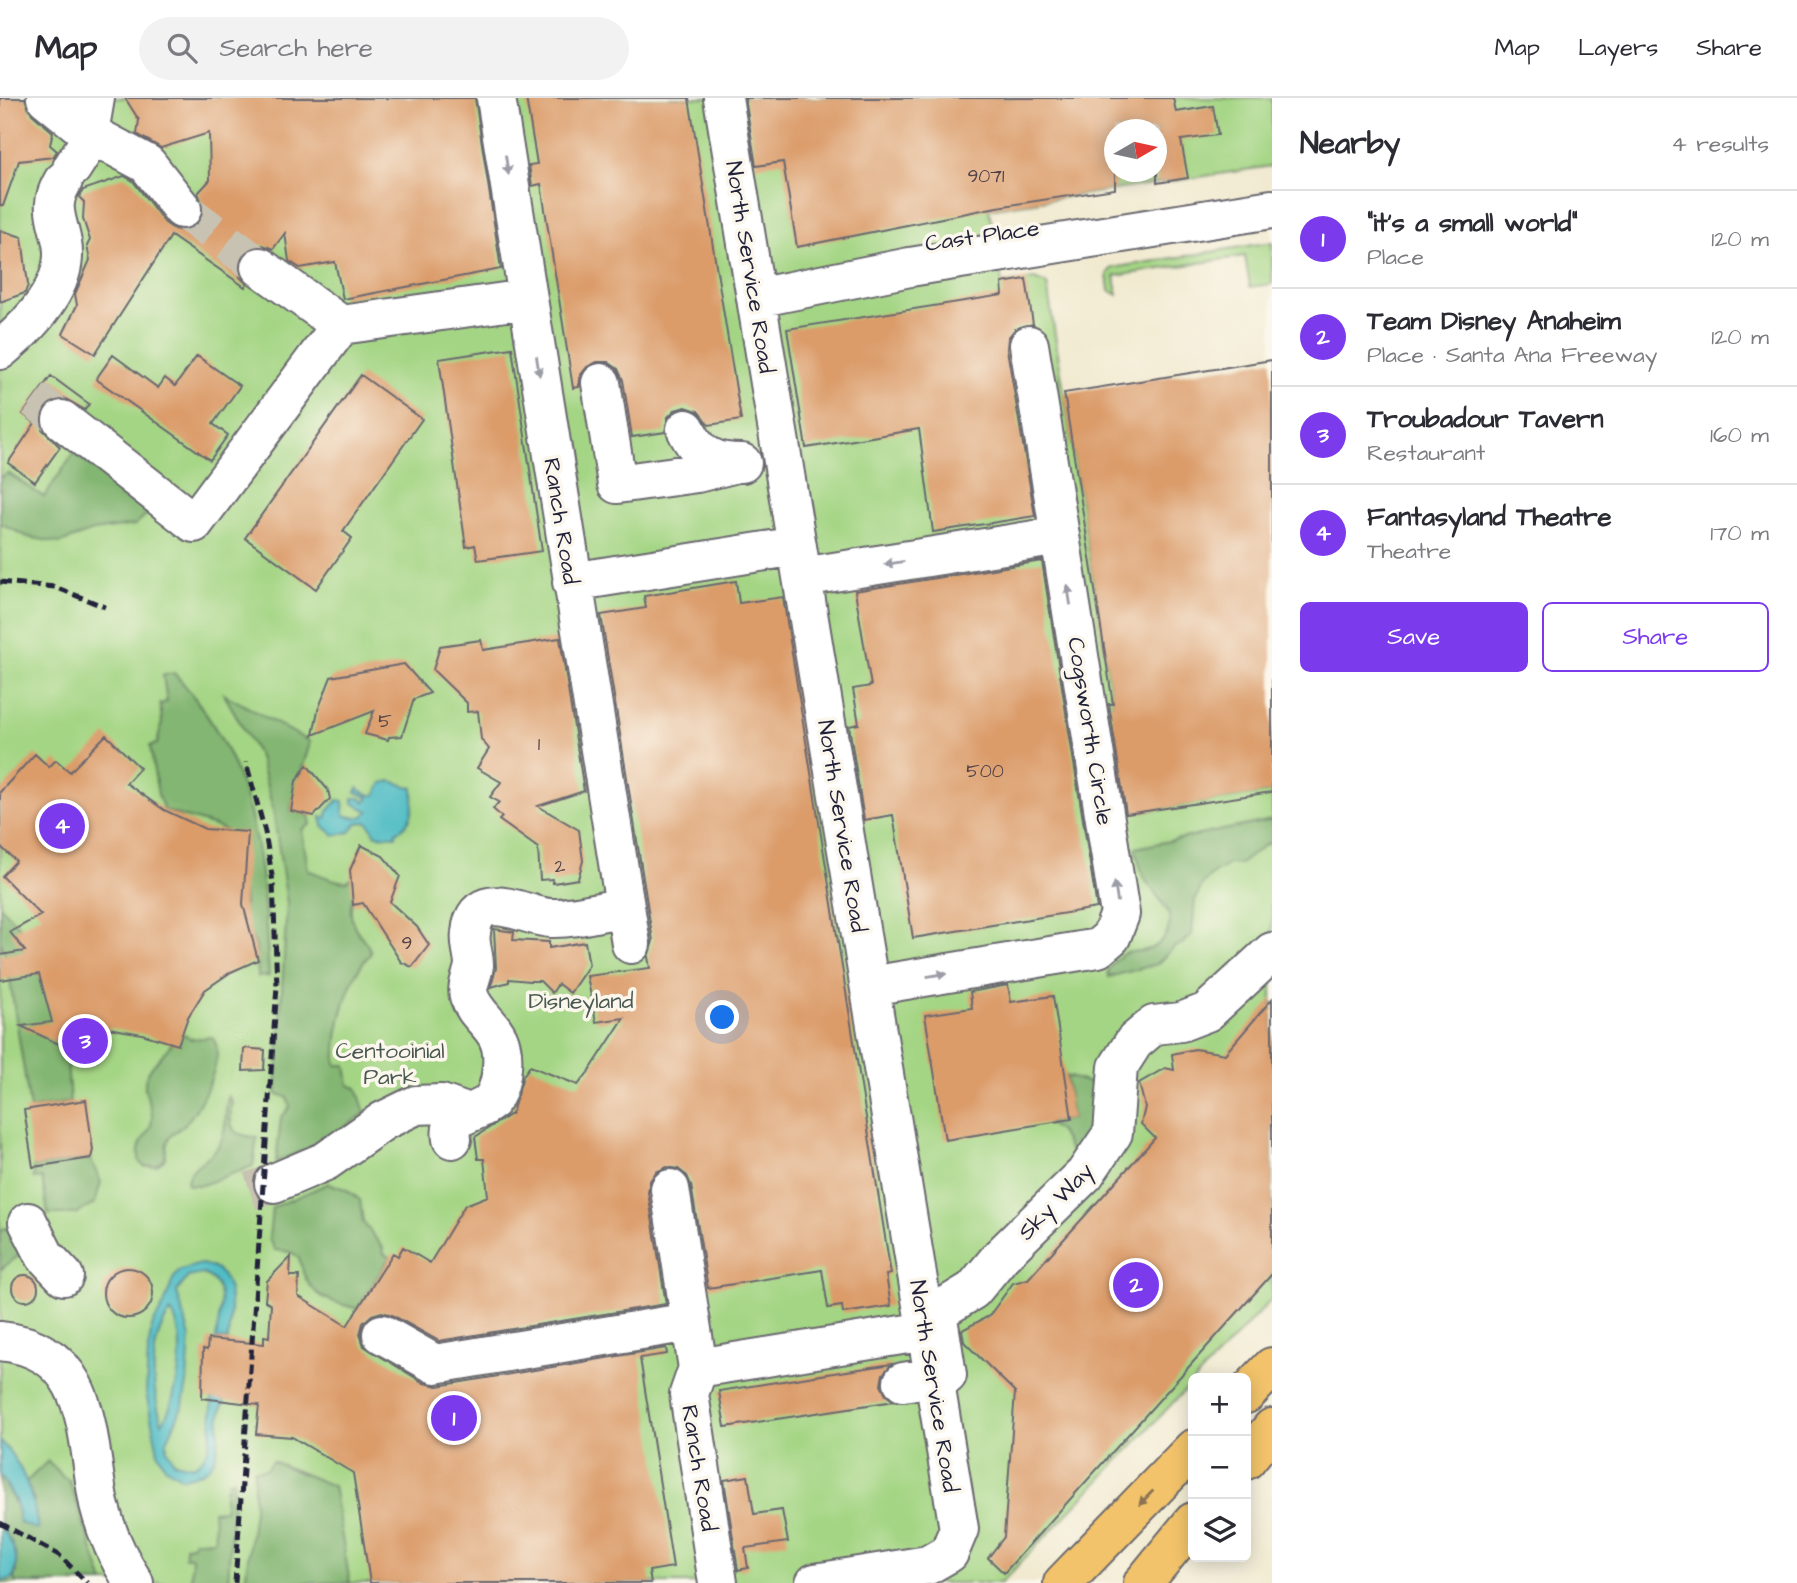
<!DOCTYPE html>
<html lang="en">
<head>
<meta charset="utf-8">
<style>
	body { margin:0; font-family:"Architects Daughter",sans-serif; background:#f2f2f3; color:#2b2b33 }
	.controls { position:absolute; right:21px; bottom:21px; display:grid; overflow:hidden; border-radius:10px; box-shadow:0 4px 18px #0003 }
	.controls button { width:63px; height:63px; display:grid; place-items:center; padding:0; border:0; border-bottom:2px solid #e1e1e2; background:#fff; color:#2b2b33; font:35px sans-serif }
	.compass { position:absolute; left:1104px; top:21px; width:63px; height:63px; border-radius:50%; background:#fff; box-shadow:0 4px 18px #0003; rotate:81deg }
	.you { position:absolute; left:723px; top:920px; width:24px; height:24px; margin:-18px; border:5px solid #fff; border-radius:50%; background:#1a73e8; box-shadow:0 0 0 10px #1a73e833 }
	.badge { display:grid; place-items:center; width:46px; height:46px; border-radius:50%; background:#7c3aed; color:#fff; font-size:23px; font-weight:700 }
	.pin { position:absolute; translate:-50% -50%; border:4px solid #fff; box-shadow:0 2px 7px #0006 }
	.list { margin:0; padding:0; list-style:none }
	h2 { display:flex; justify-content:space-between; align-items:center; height:91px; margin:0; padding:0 28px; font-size:30px }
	h2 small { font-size:23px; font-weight:400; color:#7c7c81 }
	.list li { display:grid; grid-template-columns:46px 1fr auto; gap:21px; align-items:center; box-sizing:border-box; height:98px; padding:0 28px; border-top:2px solid #e1e1e2 }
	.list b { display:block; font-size:26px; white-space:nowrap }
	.list p { margin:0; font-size:23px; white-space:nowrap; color:#7c7c81 }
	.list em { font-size:23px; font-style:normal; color:#7c7c81 }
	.actions { display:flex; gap:14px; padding:21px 28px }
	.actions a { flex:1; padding:16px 0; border:2px solid #7c3aed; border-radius:10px; text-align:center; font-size:24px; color:#7c3aed }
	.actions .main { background:#7c3aed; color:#fff }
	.icon { flex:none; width:38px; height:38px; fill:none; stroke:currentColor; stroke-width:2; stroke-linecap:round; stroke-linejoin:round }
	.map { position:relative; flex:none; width:1272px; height:1485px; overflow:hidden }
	header { display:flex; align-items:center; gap:42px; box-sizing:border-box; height:98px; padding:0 35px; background:#fff; border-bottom:2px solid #e1e1e2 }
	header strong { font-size:33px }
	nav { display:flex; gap:38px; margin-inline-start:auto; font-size:24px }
	.search { width:490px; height:63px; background:#f2f2f3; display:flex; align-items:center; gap:18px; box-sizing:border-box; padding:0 24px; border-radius:38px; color:#7c7c81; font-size:26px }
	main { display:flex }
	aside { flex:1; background:#fff }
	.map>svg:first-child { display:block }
</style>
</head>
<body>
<header>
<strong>Map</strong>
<div class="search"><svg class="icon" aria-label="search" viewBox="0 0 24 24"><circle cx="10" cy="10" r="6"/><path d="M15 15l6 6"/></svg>Search here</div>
<nav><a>Map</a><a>Layers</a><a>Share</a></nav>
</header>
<main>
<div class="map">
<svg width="1272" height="1485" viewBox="0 0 1272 1485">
	<rect width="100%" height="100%" fill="#fbf7ec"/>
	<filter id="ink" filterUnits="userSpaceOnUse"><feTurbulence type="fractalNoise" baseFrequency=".0143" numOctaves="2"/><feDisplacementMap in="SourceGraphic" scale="14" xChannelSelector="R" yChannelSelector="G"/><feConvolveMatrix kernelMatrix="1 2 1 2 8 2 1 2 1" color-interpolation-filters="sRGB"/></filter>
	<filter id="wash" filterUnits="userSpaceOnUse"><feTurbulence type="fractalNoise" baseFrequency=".00686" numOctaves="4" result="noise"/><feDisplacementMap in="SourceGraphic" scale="28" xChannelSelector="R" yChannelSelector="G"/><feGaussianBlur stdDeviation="1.57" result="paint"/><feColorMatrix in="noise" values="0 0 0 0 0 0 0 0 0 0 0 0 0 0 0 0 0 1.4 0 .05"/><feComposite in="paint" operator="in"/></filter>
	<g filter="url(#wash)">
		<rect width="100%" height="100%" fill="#f1ead0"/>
		<!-- green -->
		<path fill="#a4d584" stroke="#637c60" stroke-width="2" fill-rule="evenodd" d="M0,0H1272V68L989,111L1002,185L1035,181L1047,186L1130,715L1272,694V1201L1001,1485H0ZM1114,32H1156V74H1114Z
			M1265,145H1272V186L1250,189L1245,158L1115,178L1118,197L1109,192L1107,176L1112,170Z"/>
		<!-- forest -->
		<path fill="#83b672" stroke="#526c56" stroke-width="2" d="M74,355L151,412L135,427L93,433L60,445L28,439L0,425V380L8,375L44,399Z
			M174,575C258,667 262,760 269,878L258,879L256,848L245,827L242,773L228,734C208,723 185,721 164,712L158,697L150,648L157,646L162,624L160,606L167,604L163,577Z
			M224,596L310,644C304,668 295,688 291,712L309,717L311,726L302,732L308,772C320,777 333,783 346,784L362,771C356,791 344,811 356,831C361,840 369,845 371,855C347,880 334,933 336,967H346L349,987L357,990L365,1015L322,1045L276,1064L281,1020L290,1009L287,999L276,996L287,805L273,711L259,659Z
			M1272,722V745L1266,746L1240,766H1229L1214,775L1203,785L1195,802L1192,836L1184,845L1174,849L1157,866L1109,879L1108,872C1126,847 1126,858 1149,851C1155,850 1162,843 1165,838C1180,815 1155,799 1145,781C1140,772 1138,760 1135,750Z
			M0,808L33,843L71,919L66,950L70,1004L30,1011L6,857L0,844Z
			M182,935L191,941L212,939C228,957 200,1010 185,1026C180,1031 173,1034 169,1040C165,1047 167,1055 164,1062L156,1068L145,1069L140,1065C134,1040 152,1039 152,1020C153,1005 140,994 147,977C154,962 170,953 176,937Z
			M1066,978L1093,986L1100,993C1083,1015 1106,1040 1073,1058L1060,1034L1047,1025L1072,1021Z
			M228,998L232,1003C228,1028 230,1038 257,1039L253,1068L202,1087H189L187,1083C190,1067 211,1061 219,1047C228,1032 224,1014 228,998Z
			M90,1061L101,1084L95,1105L76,1116H48L42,1080L34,1081L33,1069Z
			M329,1085L347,1092L360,1102L363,1124L383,1150L384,1156L390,1159L358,1211C341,1206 319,1202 309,1186C295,1165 309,1154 275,1152L269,1141L272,1110Z
			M10,1129L27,1151L0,1172V1132Z
			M48,1363L63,1379L69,1382L104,1485H17L14,1481L16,1474L12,1446L0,1428V1376L18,1412L34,1403L26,1384Z
			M272,1363L333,1388L350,1485H245L254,1411V1372L266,1371Z
			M234,1382L228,1485H191L192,1459H185V1448L193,1447V1443L215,1442L213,1413L225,1412V1390H228V1383Z"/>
		<!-- water -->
		<path fill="#4ebcc4" stroke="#386f80" stroke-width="2" fill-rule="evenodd" d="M391,683L413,690C414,708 414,726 396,734V738L376,737L368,724L357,725L350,734L334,737L323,728L321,719L326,720L328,713L338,702L343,703L344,717C353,720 363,722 368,713L353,705V700H360L365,704L369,700L356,694L358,690L368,697H375L382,685Z
			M201,1166C239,1172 230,1214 228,1242L216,1241C218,1220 230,1186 203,1176L188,1179L177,1194L190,1239L187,1286L183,1307L167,1343V1351L174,1364L193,1368C216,1356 211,1323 212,1300L225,1302C209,1335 236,1371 182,1380L165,1369L158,1355L146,1295L148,1252L152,1228L164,1207L173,1181L180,1172ZM171,1214C188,1239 178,1302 162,1325C152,1292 147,1243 171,1214Z
			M0,1343C24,1367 34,1398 38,1432L20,1425L15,1402L0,1376Z
			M0,1428C13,1444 21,1460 13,1481L0,1483Z"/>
		<g id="blocks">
			<!-- building -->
			<path fill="#db9c6b" d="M0,0H25L32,16L53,34L50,47L57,53L53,59L19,63L3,108L0,107Z
				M125,0H475L501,171L343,201L335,164L300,170L289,163L285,135L273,151L263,147L252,149L242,157L238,168L240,179L247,186L245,189L171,138L95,256L63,236L77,207L75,196L90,162L87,148L90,142L83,121L84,104L79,99L83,92L124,78L133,83L165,125L174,131L184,133L195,129L202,120L203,107L198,95L210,82L209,35L161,50L137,36L139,22Z
				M526,0H689L741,322L709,327L698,313L686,309L675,312L668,319L665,334L632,339L623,282L618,271L608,264H597L587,269L580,278L579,289L573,290L541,86L532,88L529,67L537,66Z
				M745,0H1173L1176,14L1213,8L1218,37L1181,42L1188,80L1157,85V32H1115V91L997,109L797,149L783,64L756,68Z
				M0,132L22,139L28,187L25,195L0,204Z
				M1026,181L1033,226L1015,231L1008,240L1007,251L1035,418L933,434L919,331L806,350L787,231L1003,197L1002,185Z
				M512,250L542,453L478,462L475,447L466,449L439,261Z
				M113,257L158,290L165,280L175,288L197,258L240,288L213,326L228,337L210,362L96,281Z
				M1272,262V694L1126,716L1109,606H1113L1064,295Z
				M361,277L422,321L343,433L352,440L316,491L245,440Z
				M51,278L89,306L85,312L64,300L53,302L44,309L40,320L42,331L60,349L35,384L8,365L35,325L23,316Z
				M1042,463L1097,810L913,840L893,717L864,722L849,628L859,626L853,591L871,588L855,493Z
				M736,483L739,505L783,499L891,1176L886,1177L891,1208L843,1215L842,1208L828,1210L822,1172L708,1190L691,1087L687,1078L678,1071L667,1069L656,1074L650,1083L648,1094L666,1206L439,1243L392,1217L382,1214L372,1217L363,1225L360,1236L364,1248L424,1285L438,1288L666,1250L667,1256L640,1260L673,1469L649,1473L651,1485H370L353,1375L292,1339L256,1336L259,1307L202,1300L203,1251L207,1252L208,1241L264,1246V1238L269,1239L271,1207L265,1203L267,1183L291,1158L290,1178H299L298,1198L347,1228L393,1155L398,1158L403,1149L430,1165L465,1107L488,1098L484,1061H478L475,1039L512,1015L523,978L530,968L578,987L590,972L624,920L596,924L587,878L650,870L648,859L653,843L601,517L646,510L644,498Z
				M560,540L584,693L538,708L579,732L583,763L578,781L553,785L552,781L540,782L538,750L499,722L502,719L493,711L499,704L490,699L501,684L477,670L489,651L481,641L478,613L467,614V605L433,572L440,548L481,542L483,552Z
				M404,566L430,595L414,601L402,638L389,639L388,642L365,636L374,613L313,637L318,612L331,579Z
				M106,637L140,670L126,685L164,712L205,731L248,734L243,806L258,862L231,874L205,892L188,919L178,947L142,936L108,930L98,958L88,960L21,928L52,924L39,876L0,882V857L25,853L10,834L41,817L2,778L16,763L0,748V694L35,656L49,669L56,662L70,674Z
				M307,667L328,692L330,701L314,718L291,713L296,683Z
				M361,747L383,758L400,778L390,804L417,829L429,847L412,869L401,864L363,805L353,807L350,772Z
				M494,831L514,834L513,842L549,844V850L585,844L589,867L570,895L558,886L552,895L540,883H530L509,881V884L491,889L496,870Z
				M1008,887L1011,904L1053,898L1072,1021L945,1042L925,917L972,910L970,894Z
				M1272,901V1176L1004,1475L988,1460L1004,1439L1015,1294L964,1244L962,1232L989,1218L1013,1185L1028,1181L1155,1040L1141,1026L1145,1009L1139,985L1165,970L1174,972L1172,956L1195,951L1225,956Z
				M244,950L265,952L264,972L243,973Z
				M86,1002L93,1052L91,1060L33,1069L24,1012Z
				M103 1195a25 25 0 1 1 50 0a25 25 0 1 1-50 0Z
				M12 1190a13 13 0 1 1 26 0a13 13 0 1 1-26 0Z
				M892,1266L883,1276L881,1287L886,1297L894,1303L725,1329L719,1293Z
				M748,1378L754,1416L782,1412L788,1444L745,1450L748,1470L738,1472L724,1382Z"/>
		</g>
	</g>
	<g filter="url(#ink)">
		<use href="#blocks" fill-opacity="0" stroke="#6a686f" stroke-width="2"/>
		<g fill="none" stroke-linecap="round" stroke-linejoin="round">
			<!-- minor-tunnel -->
			<path stroke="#c8c2b2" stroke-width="38" stroke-dasharray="38 19" stroke-linecap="butt" d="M182,111L260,169
				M34,301L62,322
				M250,1093L274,1085"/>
			<!-- minor casing -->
			<g stroke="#6a686f" stroke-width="42">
				<path id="minor" d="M46,0L89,35L86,48L72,70
					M95,0L89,35L147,66L182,111
					M496,0L631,846
					M723,0L959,1431L949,1455L928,1467L815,1485
					M756,200L910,169L1272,111
					M341,227L527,201
					M1029,247L1060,438
					M0,252C29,228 70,187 62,145C57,119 48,108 63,83
					M601,285L617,386L697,375L737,365
					M62,322L194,425L341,227L260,169
					M686,331C698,357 713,365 742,365
					M802,479L1060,438L1120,816L1111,839L1098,850L870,888
					M572,484L797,448
					M452,1041C447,1014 477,1017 490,1004C498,996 501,980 502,969C506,928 478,925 469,898C466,888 473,877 474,867C474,856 469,846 471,835C475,786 526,819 550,820C574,821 601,813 625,809
					M274,1085L326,1063L383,1023L416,1007L441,1006L466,1015
					M670,1091L698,1270L689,1296L718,1485
					M28,1124L45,1158L64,1178
					M382,1236L435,1266L690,1224
					M0,1243C94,1252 85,1339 99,1406C106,1435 118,1460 134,1485
					M698,1270L926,1233
					M903,1284L947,1277L937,1214L973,1192L1001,1158L1085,1076L1113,1035L1118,969L1134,944L1154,927L1181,924L1207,914L1272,854"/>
			</g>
			<!-- highway casing -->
			<g stroke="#6a686f" stroke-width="42">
				<path id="highway" d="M1246,1296L1272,1269
					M1246,1362L1272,1330
					M1063,1485L1193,1351
					M1143,1485L1193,1424"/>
			</g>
			<!-- minor -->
			<use href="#minor" stroke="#fff" stroke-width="38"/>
			<!-- highway -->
			<use href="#highway" stroke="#f2c36a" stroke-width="38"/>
			<!-- rail -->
			<path stroke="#22223b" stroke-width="5" stroke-dasharray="10 5" stroke-linecap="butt" d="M0,484L55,489L105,509
				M0,1425L59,1457L87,1485
				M235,1485L277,888L273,784L265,734L246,664"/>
		</g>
		<!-- one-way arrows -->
		<defs><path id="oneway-solid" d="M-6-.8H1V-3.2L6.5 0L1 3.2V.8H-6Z" transform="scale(1.75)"/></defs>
		<g fill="#9c9ca7">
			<use href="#oneway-solid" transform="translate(507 67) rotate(81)"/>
			<use href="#oneway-solid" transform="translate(538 268) rotate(81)"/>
			<use href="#oneway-solid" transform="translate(894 465) rotate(171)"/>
			<use href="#oneway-solid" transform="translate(1069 497) rotate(-99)"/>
			<use href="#oneway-solid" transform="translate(1116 794) rotate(-99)"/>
			<use href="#oneway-solid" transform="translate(937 877) rotate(-9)"/>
		</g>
		<use fill="#8a7252" href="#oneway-solid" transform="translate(1146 1400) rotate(134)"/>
	</g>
	<g text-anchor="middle" stroke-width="7" stroke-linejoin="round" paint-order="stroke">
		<!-- number labels -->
		<g font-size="19" fill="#504047">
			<text x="986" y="84">9071</text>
			<text x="385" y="629">5</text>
			<text x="539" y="652">1</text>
			<text x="985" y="679">500</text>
			<text x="560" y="774">2</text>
			<text x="407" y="851">9</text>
		</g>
		<!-- street labels -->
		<g font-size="23" fill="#22223b" stroke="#fbf7ec">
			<text transform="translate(982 137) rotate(-8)" y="8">Cast Place</text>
			<text transform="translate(751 169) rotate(81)" y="8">North Service Road</text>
			<text transform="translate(562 423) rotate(81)" y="8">Ranch Road</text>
			<text transform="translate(1091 633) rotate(81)" y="8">Cogsworth Circle</text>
			<text transform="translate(843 728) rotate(81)" y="8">North Service Road</text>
			<text transform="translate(1055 1103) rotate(-46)" y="8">Sky Way</text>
			<text transform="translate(935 1288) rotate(81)" y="8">North Service Road</text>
			<text transform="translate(700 1370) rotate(81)" y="8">Ranch Road</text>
		</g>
		<!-- park labels -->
		<g font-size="23" fill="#495851" stroke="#fbf7ec">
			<text x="581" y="910">Disneyland</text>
			<text x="390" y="960">Centooinial<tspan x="390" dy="26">Park</tspan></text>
		</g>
	</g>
</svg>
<div class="controls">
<button>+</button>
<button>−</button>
<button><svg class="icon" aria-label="layers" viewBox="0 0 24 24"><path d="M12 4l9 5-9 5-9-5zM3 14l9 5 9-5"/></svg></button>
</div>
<svg class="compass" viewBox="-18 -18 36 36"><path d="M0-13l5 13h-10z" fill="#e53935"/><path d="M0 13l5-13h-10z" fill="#7c7c81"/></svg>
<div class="you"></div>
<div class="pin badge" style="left:454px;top:1320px">1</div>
<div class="pin badge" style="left:1136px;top:1187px">2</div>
<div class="pin badge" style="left:85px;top:943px">3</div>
<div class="pin badge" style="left:62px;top:728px">4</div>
</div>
<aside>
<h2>Nearby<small>4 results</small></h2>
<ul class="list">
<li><span class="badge">1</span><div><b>&quot;it's a small world&quot;</b><p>Place</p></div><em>120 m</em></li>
<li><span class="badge">2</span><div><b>Team Disney Anaheim</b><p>Place · Santa Ana Freeway</p></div><em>120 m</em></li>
<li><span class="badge">3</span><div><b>Troubadour Tavern</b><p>Restaurant</p></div><em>160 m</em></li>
<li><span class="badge">4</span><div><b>Fantasyland Theatre</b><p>Theatre</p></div><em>170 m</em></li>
</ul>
<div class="actions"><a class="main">Save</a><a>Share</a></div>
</aside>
</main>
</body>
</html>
